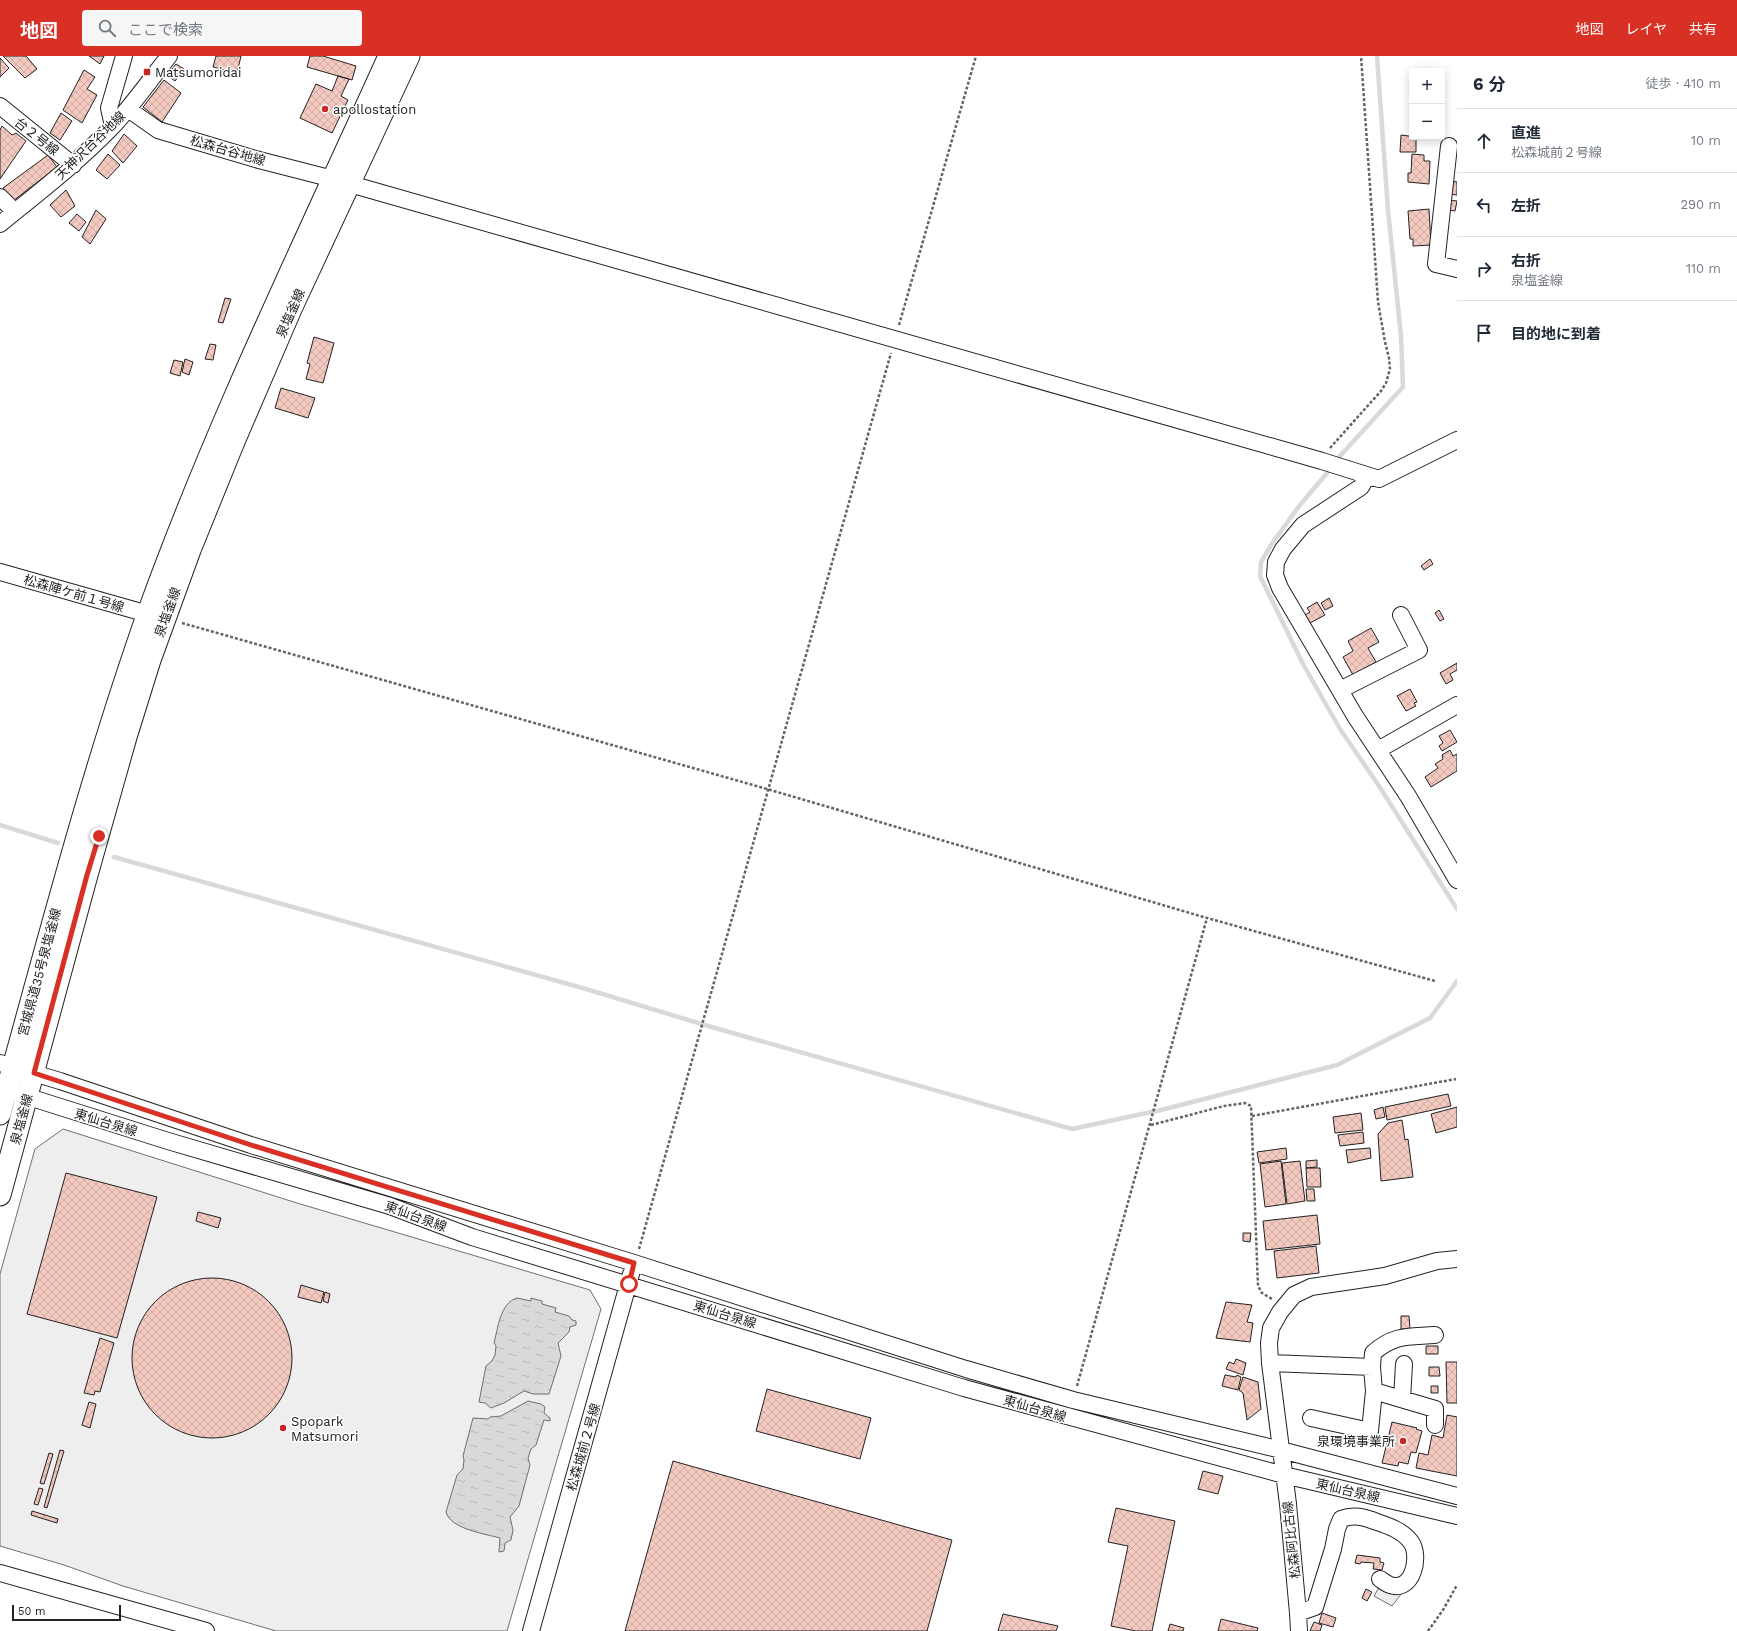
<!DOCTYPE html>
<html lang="ja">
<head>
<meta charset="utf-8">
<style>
	body { margin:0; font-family:"Work Sans","Noto Sans JP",sans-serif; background:#f6f6f7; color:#1f2937 }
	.controls { position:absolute; right:12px; top:12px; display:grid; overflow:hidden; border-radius:4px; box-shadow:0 2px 10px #0003 }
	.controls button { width:36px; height:36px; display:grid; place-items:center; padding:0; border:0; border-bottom:1px solid #e0e1e3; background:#fff; color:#1f2937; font:20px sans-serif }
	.scale { position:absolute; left:12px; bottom:10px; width:109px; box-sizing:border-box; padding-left:4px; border:2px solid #222; border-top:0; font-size:11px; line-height:14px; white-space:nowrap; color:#222; -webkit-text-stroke:3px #fff; paint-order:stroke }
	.stop { position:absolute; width:12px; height:12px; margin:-9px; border:3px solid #d93025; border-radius:50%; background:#fff }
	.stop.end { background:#d93025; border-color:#fff; box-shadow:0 1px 4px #0008 }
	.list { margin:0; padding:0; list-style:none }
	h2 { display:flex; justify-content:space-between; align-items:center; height:52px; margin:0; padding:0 16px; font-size:17px }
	h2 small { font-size:13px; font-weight:400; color:#747a83 }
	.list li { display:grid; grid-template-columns:26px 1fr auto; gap:12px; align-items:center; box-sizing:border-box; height:64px; padding:0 16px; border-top:1px solid #e0e1e3 }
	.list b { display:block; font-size:15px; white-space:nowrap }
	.list p { margin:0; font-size:13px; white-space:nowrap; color:#747a83 }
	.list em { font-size:13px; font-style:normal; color:#747a83 }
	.icon { flex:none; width:22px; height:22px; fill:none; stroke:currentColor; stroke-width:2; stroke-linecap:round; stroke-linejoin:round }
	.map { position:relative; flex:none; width:1457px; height:1575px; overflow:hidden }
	header { display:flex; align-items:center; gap:24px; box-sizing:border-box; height:56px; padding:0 20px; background:#d93025; color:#fff }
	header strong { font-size:19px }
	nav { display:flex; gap:22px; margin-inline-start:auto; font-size:14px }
	.search { width:280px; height:36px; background:#f6f6f7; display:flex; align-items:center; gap:10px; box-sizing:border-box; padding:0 14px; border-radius:4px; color:#747a83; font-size:15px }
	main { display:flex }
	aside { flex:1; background:#fff }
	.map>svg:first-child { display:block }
</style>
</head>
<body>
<header>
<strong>地図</strong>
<div class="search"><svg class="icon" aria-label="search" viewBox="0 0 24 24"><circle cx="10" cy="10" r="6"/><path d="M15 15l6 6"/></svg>ここで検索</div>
<nav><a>地図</a><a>レイヤ</a><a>共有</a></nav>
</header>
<main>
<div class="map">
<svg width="1457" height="1575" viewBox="0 0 1457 1575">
	<defs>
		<pattern id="water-ripples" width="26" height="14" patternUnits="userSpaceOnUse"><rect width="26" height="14" fill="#d9d9d9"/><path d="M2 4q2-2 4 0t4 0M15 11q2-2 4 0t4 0" fill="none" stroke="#bababa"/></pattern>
		<pattern id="building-cross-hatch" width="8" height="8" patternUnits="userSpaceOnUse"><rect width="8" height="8" fill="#f3c9c0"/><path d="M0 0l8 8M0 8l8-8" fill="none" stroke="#d0aca5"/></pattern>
	</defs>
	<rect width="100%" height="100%" fill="#fff"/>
	<!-- pitch -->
	<path fill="#eee" stroke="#6f6f6f" d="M63,1073L297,1147L590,1234L601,1253L507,1575H276L123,1530L64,1509L0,1490V1218L35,1093Z"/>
	<!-- parking -->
	<path fill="#ededed" stroke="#6f6f6f" d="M1381,1528L1402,1537L1392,1550L1374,1540Z"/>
	<!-- water -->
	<path fill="url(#water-ripples)" stroke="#6f6f6f" d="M517,1242L531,1245V1242L542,1245V1248L556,1252L555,1256L569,1260L572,1264L576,1265V1269L570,1271L569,1276L558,1287L561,1300L549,1338H533L524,1335L504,1347L491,1352L485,1347L479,1346L486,1310L492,1305L495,1299L496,1290L494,1287C498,1272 500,1247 517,1242Z
		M528,1345L541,1348L545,1351L544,1357L550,1362V1365L544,1364L536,1389L531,1393L528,1402L530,1409L519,1450L510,1461L513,1474L511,1484L505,1487L504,1495L499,1496L500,1482C486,1478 450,1473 446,1456L457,1419L463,1413L464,1404L463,1400L473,1362L488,1363L490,1361L501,1360Z"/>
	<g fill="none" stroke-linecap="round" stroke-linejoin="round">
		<!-- stream -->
		<path stroke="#d9d9d9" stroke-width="4.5" d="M1340,400L1403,331L1401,280L1388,154L1377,0
			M1327,417L1300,449L1273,486L1261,506L1260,520L1303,608L1340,673L1379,730L1457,853
			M0,769L58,787
			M114,801L586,933L708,970L1072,1073L1161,1054L1337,1009L1430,962L1457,925"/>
	</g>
	<!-- building -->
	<path fill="url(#building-cross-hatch)" stroke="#222" d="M3,0H26L37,13L25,22Z
		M89,0H104L100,8Z
		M216,0H241L237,17L213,11Z
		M310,0H323L356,10L352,24L307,11Z
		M0,2L9,12L0,21Z
		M176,8L184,13L175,25L167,19Z
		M84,14L95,21L87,33L97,39L82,67L63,54Z
		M338,20L349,23L341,40L348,44L332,77L300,62L316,28L332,35Z
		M164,24L181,37L162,66L143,51Z
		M61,57L72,65L60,84L50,77Z
		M2,70L12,79L16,77L26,85L0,123V74Z
		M124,78L137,90L123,107L112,95Z
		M1401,79L1416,81V96H1400Z
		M108,98L120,109L107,123L96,114Z
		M1412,98L1424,99V105H1430L1429,128L1408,126V117H1411Z
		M48,99L57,111L13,145L3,132Z
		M1451,125L1457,126V139L1449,138Z
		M66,134L75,150L61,161L50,149Z
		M1449,144L1457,145L1455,155L1448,154Z
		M1429,153L1431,189L1413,190V183H1410L1408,155Z
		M96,154L106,163L90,188L82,181Z
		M77,158L86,166L79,175L69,167Z
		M225,242L231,243L223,267L218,266Z
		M314,281L334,287L323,327L306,323L310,308L307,307Z
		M210,288L216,289L213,304L205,303Z
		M185,303L193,306L189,319L182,316Z
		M174,304L183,306L180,320L170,317Z
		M281,332L315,342L308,362L275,352Z
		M1430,503L1433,508L1424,514L1421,510Z
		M1329,542L1333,550L1325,554L1321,547Z
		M1317,546L1325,559L1310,567L1305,559L1310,556L1307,552Z
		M1439,554L1444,563L1440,565L1435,557Z
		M1371,572L1379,586L1368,592L1376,606L1353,619L1343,601L1353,595L1348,585Z
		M1457,607V614L1450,618L1453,624L1446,628L1440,617Z
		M1410,633L1417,646L1414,647L1416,650L1406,655L1397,640Z
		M1450,674L1457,686L1442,695L1439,690L1443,687L1439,680Z
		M1450,694L1453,700L1457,698V715L1431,731L1425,721L1438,712L1435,708L1443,703L1442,699Z
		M1448,1038L1451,1050L1387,1064L1385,1051Z
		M1383,1051L1385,1061L1376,1063L1374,1054Z
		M1457,1051V1071L1436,1077L1431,1058Z
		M1361,1057L1363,1074L1335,1077L1333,1061Z
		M1402,1064L1405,1084L1408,1083L1413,1121L1381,1125L1378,1078L1388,1067Z
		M1363,1076L1364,1087L1340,1090L1338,1079Z
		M1286,1092L1287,1103L1259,1107L1257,1096Z
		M1370,1092L1371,1102L1348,1107L1346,1094Z
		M1317,1104V1111L1306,1112V1105Z
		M1281,1105L1286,1148L1265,1151L1260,1108Z
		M1300,1105L1305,1145L1287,1148L1282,1107Z
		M1306,1112H1320L1321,1131H1307Z
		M66,1117L157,1141L117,1282L27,1258Z
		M1306,1133H1314L1315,1145H1307Z
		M198,1156L221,1162L218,1172L196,1165Z
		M1317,1159L1320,1188L1266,1194L1263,1165Z
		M1243,1177H1251L1250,1186L1243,1185Z
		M1316,1190L1319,1217L1277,1222L1274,1195Z
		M132 1302a80 80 0 1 1 160 0a80 80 0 1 1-160 0Z
		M301,1229L324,1236L321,1247L298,1241Z
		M325,1236L330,1238L328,1247L323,1245Z
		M1226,1246L1252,1249L1247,1266L1253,1267L1250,1286L1216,1282Z
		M1401,1260H1409L1410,1273H1401Z
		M100,1282L114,1287L100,1336L95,1335L94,1339L84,1337Z
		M1426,1290H1438V1298H1426Z
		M1236,1303L1246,1307L1243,1319L1226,1313L1229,1306L1234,1308Z
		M1446,1306H1457V1347H1447Z
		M1429,1311H1439L1440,1320H1429Z
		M1225,1319L1236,1321L1237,1319L1241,1321L1238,1334L1222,1330Z
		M1243,1321L1258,1326L1261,1353L1247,1364L1243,1337L1239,1334Z
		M1431,1330H1438V1337H1431Z
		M767,1333L871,1362L860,1403L756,1375Z
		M89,1346L96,1348L90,1372L82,1369Z
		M1447,1359L1457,1361V1420L1416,1412L1419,1397L1428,1399L1432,1379L1443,1382Z
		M1392,1366L1417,1372L1416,1373L1422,1375L1416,1397L1411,1396L1408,1408L1399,1406L1398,1410L1382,1407Z
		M60,1394L64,1395L47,1452L44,1451Z
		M49,1397L53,1398L44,1428L40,1427Z
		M673,1405L952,1484L927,1575H625Z
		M1203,1415L1223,1420L1218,1438L1198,1433Z
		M39,1432L43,1433L38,1449L34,1448Z
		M1116,1452L1175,1465L1152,1575H1136L1111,1570L1128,1490L1108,1486Z
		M32,1455L58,1463L57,1467L31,1459Z
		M1357,1499L1380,1502V1506L1384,1507L1382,1514L1373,1513L1374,1507L1361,1506L1360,1508L1355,1507Z
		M1366,1533L1372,1536L1367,1545L1362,1542Z
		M1322,1557L1336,1562L1333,1571L1319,1567Z
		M1003,1558L1058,1570L1056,1575H998Z
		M1221,1563L1258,1572L1257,1575H1218Z
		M1314,1566L1322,1569L1320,1575H1310Z
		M1170,1568L1184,1572L1183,1575H1168Z"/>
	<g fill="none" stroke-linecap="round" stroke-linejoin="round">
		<!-- minor casing -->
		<g stroke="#222" stroke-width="18">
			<path id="minor" d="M0,50L73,109
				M128,53L158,74L259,104L333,123
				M113,70L109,52L124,0
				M1449,90L1436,208L1457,213
				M350,128L1322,405L1379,423L1457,384
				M0,141L15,156
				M0,168C38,137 77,107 111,72C132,50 150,24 169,0
				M1367,420L1361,431L1303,469L1283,493L1276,506L1275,519L1280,532L1355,660L1408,740L1457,824
				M0,516L148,558
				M1340,634L1419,594L1401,559
				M1378,694L1457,649
				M0,1007L60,1025L251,1089L634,1207L966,1313L1073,1344L1281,1394L1457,1440
				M16,1037L168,1085L390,1150L472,1181L964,1332L1284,1419L1457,1460
				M1270,1307L1372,1311L1374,1335L1370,1375L1311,1362
				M1372,1311L1373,1297C1394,1278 1409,1281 1435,1279
				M1374,1335L1435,1353V1369
				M1402,1343L1404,1308
				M0,1517L206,1575
				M1298,1557L1315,1551L1333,1493L1337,1473L1341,1463C1354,1458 1364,1461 1377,1466C1389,1470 1403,1475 1411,1486C1421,1500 1413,1537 1390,1529C1387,1528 1383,1525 1380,1523
				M531,1575L631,1218
				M1299,1575L1298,1557L1288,1448L1270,1307L1269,1287L1271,1272L1280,1256L1294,1239L1311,1231L1385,1220L1437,1205L1457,1203"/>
		</g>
		<!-- major casing -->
		<g stroke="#222" stroke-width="23">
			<path id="major" d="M0,1058C47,890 90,721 148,557C217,366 306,184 389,0
				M0,1139L87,819L126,681L150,604L190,494L233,388L291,253L409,0"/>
		</g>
		<!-- path -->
		<path stroke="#646464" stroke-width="2.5" stroke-dasharray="3 2" stroke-linecap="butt" d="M899,269L976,0
			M1330,392L1381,335L1386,327L1390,313L1389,302L1385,286L1378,246L1361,0
			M182,567L767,733L1207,862L1435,925
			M1252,1060L1456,1023
			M1151,1069L1224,1050L1245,1047L1251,1050L1258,1230L1262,1237L1272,1243
			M639,1193L891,297
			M1077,1330L1207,862
			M1428,1575L1443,1554L1457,1529"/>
		<!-- minor -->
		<use href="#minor" stroke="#fff" stroke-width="16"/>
		<!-- major -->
		<use href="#major" stroke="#fff" stroke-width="21"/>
	</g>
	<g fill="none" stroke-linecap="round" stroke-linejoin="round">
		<!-- route -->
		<path stroke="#d93025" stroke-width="5" d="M99,780L87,819L34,1017L251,1089L634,1207L629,1228"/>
	</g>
	<!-- markers -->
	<g fill="#c62828" stroke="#fff" stroke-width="1.5">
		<rect x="143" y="12" width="8" height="8" rx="2"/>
		<circle cx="325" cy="53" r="4"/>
		<circle cx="283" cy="1372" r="4"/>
		<circle cx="1403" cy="1385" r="4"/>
	</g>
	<g text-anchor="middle" stroke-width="3" stroke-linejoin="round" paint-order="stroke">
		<!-- poi labels -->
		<g font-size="13" fill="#222" stroke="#fff" text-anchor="start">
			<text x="155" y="21">Matsumoridai</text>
			<text x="333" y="58">apollostation</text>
			<text x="291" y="1370">Spopark<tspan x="291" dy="15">Matsumori</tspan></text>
			<text x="1395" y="1390" text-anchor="end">泉環境事業所</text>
		</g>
		<!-- street labels -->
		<g font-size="13" fill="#222" stroke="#fff">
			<text transform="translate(37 80) rotate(38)" y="5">台２号線</text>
			<text transform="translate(90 89) rotate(-44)" y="5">天神沢台谷地線</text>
			<text transform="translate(228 94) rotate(16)" y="5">松森台谷地線</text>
			<text transform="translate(290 257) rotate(-66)" y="5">泉塩釜線</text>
			<text transform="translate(74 537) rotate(16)" y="5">松森陣ケ前１号線</text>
			<text transform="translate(167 556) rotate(-70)" y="5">泉塩釜線</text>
			<text transform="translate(39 916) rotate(-75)" y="5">宮城県道35号泉塩釜線</text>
			<text transform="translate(21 1063) rotate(-75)" y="5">泉塩釜線</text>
			<text transform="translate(106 1066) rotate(17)" y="5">東仙台泉線</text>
			<text transform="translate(416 1160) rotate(20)" y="5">東仙台泉線</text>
			<text transform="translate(725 1258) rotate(17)" y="5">東仙台泉線</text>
			<text transform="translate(1035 1352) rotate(16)" y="5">東仙台泉線</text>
			<text transform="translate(583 1391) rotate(-74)" y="5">松森城前２号線</text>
			<text transform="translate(1348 1434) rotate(13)" y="5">東仙台泉線</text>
			<text transform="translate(1291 1484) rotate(-96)" y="5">松森阿比古線</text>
		</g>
	</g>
</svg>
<div class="controls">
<button>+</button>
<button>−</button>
</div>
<div class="scale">50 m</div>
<div class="stop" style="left:629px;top:1228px"></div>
<div class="stop end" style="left:99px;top:780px"></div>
</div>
<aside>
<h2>6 分<small>徒歩 · 410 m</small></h2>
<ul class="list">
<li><svg class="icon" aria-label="ahead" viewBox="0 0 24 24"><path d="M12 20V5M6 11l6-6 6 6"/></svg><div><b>直進</b><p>松森城前２号線</p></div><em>10 m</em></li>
<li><svg class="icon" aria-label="left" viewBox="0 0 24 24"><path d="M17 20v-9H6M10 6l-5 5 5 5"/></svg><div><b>左折</b></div><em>290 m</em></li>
<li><svg class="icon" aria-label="right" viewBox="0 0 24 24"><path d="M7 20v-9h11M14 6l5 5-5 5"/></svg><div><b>右折</b><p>泉塩釜線</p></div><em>110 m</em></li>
<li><svg class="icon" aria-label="arrive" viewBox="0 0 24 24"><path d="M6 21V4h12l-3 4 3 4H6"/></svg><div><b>目的地に到着</b></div></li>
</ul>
</aside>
</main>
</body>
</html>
